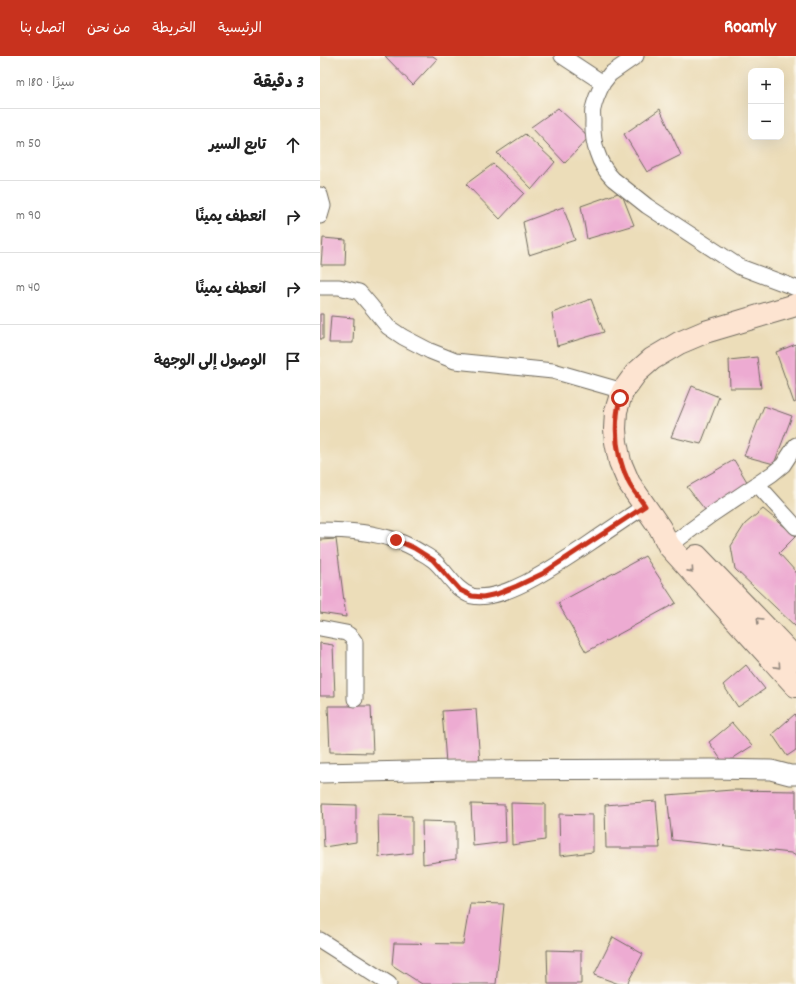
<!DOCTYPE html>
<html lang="ar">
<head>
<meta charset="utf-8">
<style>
	body { margin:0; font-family:Dekko,"Playpen Sans Arabic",sans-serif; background:#f2f2f2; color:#222; direction:rtl }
	.controls { position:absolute; right:12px; top:12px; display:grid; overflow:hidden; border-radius:8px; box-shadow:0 4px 16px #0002 }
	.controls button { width:36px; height:36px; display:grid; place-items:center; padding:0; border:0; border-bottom:1px solid #e0e0e0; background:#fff; color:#222; font:20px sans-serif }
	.stop { position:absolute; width:12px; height:12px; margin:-9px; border:3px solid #c8321e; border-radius:50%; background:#fff }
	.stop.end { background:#c8321e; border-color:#fff; box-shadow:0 1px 4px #0008 }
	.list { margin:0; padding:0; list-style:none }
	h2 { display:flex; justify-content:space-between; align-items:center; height:52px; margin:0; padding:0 16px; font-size:17px }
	h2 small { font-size:13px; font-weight:400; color:#767676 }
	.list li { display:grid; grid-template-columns:26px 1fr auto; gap:12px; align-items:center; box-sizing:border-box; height:72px; padding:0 16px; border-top:1px solid #e0e0e0 }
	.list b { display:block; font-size:15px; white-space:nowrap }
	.list em { font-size:13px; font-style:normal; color:#767676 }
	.icon { flex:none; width:22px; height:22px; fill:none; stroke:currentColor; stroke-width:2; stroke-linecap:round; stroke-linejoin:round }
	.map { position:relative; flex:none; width:476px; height:928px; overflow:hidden; direction:ltr }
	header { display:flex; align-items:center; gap:24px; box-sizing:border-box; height:56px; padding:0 20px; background:#c8321e; color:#fff }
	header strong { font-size:19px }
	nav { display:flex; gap:22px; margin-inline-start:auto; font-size:14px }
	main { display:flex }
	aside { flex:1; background:#fff }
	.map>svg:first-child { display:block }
</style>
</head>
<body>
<header>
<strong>Roamly</strong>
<nav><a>الرئيسية</a><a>الخريطة</a><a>من نحن</a><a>اتصل بنا</a></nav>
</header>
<main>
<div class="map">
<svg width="476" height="928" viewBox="0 0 476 928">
	<rect width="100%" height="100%" fill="#fbf7ec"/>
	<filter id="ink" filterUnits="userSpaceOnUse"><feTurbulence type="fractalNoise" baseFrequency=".025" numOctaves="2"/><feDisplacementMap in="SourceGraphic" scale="8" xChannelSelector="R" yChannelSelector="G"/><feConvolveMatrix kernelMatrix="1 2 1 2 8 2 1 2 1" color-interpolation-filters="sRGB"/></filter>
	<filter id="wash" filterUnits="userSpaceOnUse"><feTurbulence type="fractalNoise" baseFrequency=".012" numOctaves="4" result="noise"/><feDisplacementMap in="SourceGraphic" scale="16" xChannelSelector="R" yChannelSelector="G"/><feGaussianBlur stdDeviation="0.9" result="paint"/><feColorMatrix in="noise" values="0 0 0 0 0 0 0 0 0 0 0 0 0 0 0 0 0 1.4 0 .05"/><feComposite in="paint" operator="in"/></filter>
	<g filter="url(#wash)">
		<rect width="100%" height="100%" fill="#ecddb9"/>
		<g id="blocks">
			<!-- building -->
			<path fill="#edabd2" d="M65,0H113L117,3L93,29Z
				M238,52L269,81L245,107L211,71Z
				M340,53L361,99L327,116L304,78Z
				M205,78L235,106L212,133L177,97Z
				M173,108L204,137L180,163L146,128Z
				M301,136L314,169L267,183L261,150Z
				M243,151L255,184L209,199L203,166Z
				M3,182L26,184L25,209H1Z
				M271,243L284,276L237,290L232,257Z
				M0,258H3V283H0Z
				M11,260L34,262L33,287H9Z
				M476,288V346L474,347L456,296Z
				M437,301L441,332H410L409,304Z
				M372,330L399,341L381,388L351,381Z
				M444,350L472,360L454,408L424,400Z
				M414,404L429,429L386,455L367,431Z
				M443,453L476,480L459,497L476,516V571L415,513L411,490L425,468Z
				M16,483L26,561L0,557V484Z
				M325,500L356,547L266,596L238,547Z
				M0,587L13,589L15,640H0Z
				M426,609L445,633L418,651L403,629Z
				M8,650H51L53,697L10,696Z
				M156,653L160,706L126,707L122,655Z
				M475,658L476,659V694L467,700L452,678Z
				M412,667L432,690L404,708L389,686Z
				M412,734L476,735V800L471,797L352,784L347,739Z
				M336,745L340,792H286L285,749Z
				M191,747L225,748V784L192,789Z
				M2,748L36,749V786L4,791Z
				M151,748L185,749L186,786L153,790Z
				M239,758L273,759V796L240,800Z
				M58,759L92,760V797L59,801Z
				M102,765L136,766V803L103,808Z
				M150,847L184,848L176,928H102L72,909L74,887L143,888Z
				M293,881L323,898L307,928H299L274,919Z
				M227,894L261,895V928H228Z"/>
		</g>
	</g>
	<g filter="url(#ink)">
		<use href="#blocks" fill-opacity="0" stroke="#6f695d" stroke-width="1"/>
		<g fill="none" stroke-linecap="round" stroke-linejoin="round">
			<!-- minor casing -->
			<g stroke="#6f695d" stroke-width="17">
				<path id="minor" d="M242,0L283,27C279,35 275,44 273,53C272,57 273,61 273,65C272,86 278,108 293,123L327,150L420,211L476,232
					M283,27L290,18L316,0
					M0,139L3,150L0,160
					M0,231H19L39,236L51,250L68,271L83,281L110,295L135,305L233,315L303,335
					M437,428L476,471
					M0,474C25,474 52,476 75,484C84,487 94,492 102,497C106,499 109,501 113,504C126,514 135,535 152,540C184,547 241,506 267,489C286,476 305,463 325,450
					M349,490L391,459L452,418L463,409L476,389
					M0,572L26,577C30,579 32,581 35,586V643
					M0,884L69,928"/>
			</g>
			<!-- tertiary casing -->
			<g stroke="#6f695d" stroke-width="21">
				<path id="tertiary" d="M0,717L136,714L391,713L451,714L470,719H476"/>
			</g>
			<!-- secondary casing -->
			<g stroke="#6f695d" stroke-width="24">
				<path id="secondary" d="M476,249L385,276L359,287L332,303L316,317L303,335L300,342L296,355L295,373L296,386L300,406L309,427L340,472L349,490L476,630
					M377,500L476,603"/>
			</g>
			<!-- minor -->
			<use href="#minor" stroke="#fff" stroke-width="15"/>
			<!-- tertiary -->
			<use href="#tertiary" stroke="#fff" stroke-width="19"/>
			<!-- secondary -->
			<use href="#secondary" stroke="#fde4d1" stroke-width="22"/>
		</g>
		<!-- one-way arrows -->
		<defs><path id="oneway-chevron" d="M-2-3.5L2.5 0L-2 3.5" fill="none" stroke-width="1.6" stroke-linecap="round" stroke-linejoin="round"/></defs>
		<g stroke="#94887e">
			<use href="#oneway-chevron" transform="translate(371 514) rotate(48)"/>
			<use href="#oneway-chevron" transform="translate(439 564) rotate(-134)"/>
			<use href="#oneway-chevron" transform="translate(458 610) rotate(48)"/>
		</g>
	</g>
	<g fill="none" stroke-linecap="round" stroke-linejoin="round" filter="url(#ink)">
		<!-- route -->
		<path stroke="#c8321e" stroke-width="5" d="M76,484L94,492L113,504L140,534L152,540L163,541L177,538L197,530L222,518L325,450C320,442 313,435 309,427C295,399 293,372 300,342"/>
	</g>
</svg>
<div class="controls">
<button>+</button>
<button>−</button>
</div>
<div class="stop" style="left:300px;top:342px"></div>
<div class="stop end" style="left:76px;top:484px"></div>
</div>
<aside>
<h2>3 دقيقة<small>سيرًا · 180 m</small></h2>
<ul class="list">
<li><svg class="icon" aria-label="ahead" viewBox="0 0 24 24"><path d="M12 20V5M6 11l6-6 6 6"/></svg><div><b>تابع السير</b></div><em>50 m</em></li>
<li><svg class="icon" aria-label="right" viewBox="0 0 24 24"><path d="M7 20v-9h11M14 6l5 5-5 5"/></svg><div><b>انعطف يمينًا</b></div><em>90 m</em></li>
<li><svg class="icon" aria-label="right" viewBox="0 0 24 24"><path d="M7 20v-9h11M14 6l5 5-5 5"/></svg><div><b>انعطف يمينًا</b></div><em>40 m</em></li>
<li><svg class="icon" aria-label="arrive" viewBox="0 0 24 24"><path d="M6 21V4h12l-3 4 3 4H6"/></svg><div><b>الوصول إلى الوجهة</b></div></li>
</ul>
</aside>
</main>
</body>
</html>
